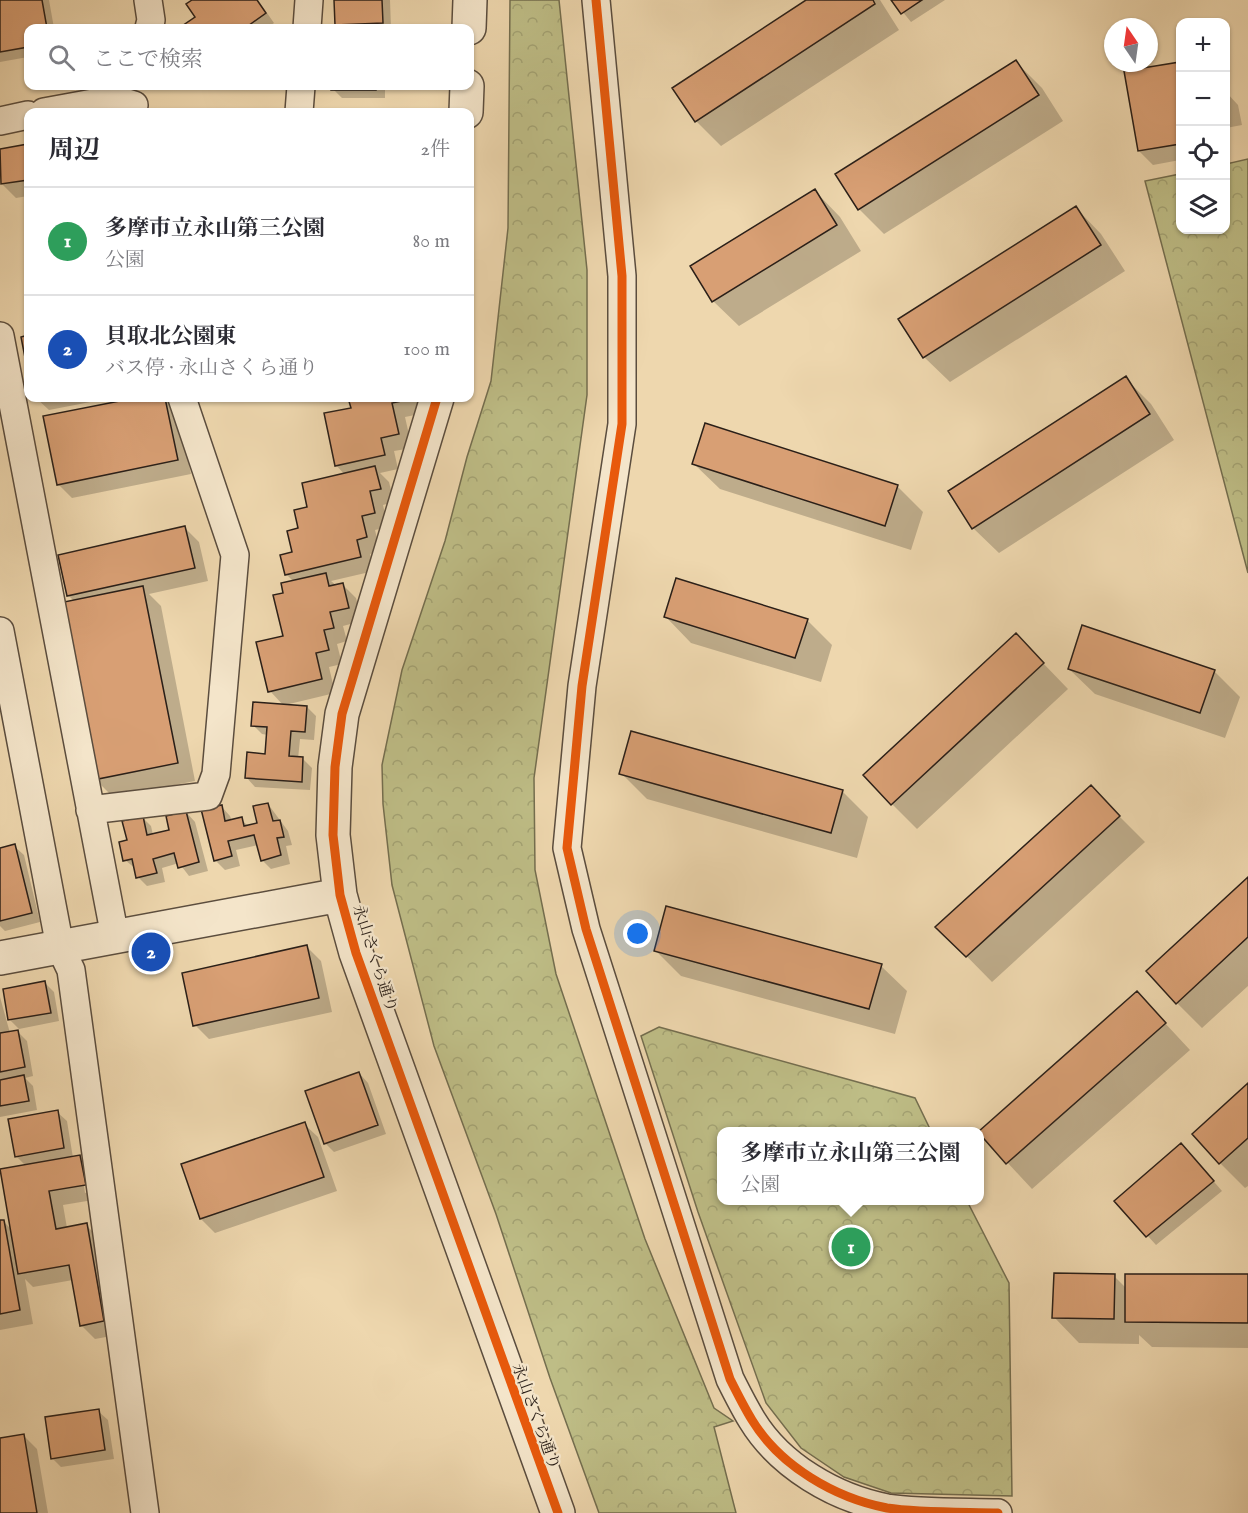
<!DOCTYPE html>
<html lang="ja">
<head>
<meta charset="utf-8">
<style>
	body { margin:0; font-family:"IM FELL English","Noto Serif JP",serif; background:#f2f2f3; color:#2b2b33 }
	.controls { position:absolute; right:18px; top:18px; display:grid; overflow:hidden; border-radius:12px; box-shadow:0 2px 4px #0004 }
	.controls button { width:54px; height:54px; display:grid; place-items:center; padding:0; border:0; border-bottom:2px solid #e1e1e2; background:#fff; color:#2b2b33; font:30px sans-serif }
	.compass { position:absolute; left:1104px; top:18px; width:54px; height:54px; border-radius:50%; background:#fff; box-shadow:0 2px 4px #0004; rotate:347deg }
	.you { position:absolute; left:638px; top:934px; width:21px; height:21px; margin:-15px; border:4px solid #fff; border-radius:50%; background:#1a73e8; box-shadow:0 0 0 9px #1a73e833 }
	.badge { display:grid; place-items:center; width:39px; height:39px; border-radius:50%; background:#8f2418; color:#fff; font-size:20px; font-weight:700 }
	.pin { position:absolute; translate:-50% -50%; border:3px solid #fff; box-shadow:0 2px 6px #0006 }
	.popup { position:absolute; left:717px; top:1127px; width:267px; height:78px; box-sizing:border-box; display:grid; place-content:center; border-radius:12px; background:#fff; filter:drop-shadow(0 2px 4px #0005); font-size:20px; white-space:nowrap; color:#7c7c81 }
	.popup b { font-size:22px; color:#2b2b33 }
	.popup::after { content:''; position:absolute; left:50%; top:100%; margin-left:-12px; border:12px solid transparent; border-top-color:#fff }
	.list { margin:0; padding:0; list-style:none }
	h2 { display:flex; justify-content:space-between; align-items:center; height:78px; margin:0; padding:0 24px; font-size:26px }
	h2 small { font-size:20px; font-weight:400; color:#7c7c81 }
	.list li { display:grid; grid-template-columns:39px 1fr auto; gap:18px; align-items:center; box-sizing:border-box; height:108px; padding:0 24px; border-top:2px solid #e1e1e2 }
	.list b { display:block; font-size:22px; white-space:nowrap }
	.list p { margin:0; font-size:20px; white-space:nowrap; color:#7c7c81 }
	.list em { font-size:20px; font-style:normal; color:#7c7c81 }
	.icon { flex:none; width:33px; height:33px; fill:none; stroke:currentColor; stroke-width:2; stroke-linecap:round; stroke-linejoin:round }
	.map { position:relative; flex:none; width:1248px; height:1513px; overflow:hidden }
	.search { position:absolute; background:#fff; box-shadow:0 2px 4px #0004; left:24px; top:24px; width:450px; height:66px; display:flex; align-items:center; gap:15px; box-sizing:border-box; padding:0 21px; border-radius:12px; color:#7c7c81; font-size:22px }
	.panel { position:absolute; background:#fff; box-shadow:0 2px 4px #0004; left:24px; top:108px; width:450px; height:294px; border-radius:12px }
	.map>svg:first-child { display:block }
</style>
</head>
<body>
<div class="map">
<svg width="1248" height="1513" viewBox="0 0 1248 1513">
	<defs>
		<pattern id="forest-crowns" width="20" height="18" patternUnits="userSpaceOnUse" patternTransform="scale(1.5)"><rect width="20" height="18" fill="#bebd86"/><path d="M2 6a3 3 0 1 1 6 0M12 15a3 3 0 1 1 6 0" fill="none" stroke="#a3a273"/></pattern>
	</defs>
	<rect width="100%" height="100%" fill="#eed7ae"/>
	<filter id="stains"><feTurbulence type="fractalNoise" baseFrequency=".00333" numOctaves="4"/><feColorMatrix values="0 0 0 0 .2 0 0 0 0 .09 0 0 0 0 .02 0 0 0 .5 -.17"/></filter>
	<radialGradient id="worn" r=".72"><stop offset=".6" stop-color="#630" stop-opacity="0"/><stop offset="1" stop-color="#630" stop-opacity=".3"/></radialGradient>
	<!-- forest -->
	<path fill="url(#forest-crowns)" stroke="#746e4f" stroke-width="1.5" d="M510,0H559L587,270V395L534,778L535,870L556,974L645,1239L714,1408L733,1421L714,1427L736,1513H599L550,1378L496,1214L434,1046L392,885L383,804L382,765L402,670L445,541L467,457L491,381L508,228Z
		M1248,159V573L1145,181L1180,174V230H1226V164Z
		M659,1027L915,1098L931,1131L722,1132V1200L967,1201L1009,1283L1012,1496L891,1493L844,1477L801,1448L766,1403L698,1212L641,1036Z"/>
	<!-- shadow -->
	<path fill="#0003" fill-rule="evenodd" d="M0,0H49L54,28H28V57L0,62Z
		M195,0H258L274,23L267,28H181L198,17Z
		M336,0H390L391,28H341L336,24Z
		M809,0H880L899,30L721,146L696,121Z
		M893,0H945L911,22Z
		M1016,62L1042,88L1063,121L884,234L859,209Z
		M1180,63V160L1153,165L1139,151L1126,73Z
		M333,86H385V98H342L333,89Z
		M1226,92L1238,105L1242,125L1226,128Z
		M28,146V196L16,198L2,184L0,151Z
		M815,191L840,217L861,251L739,326L713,301Z
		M1076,208L1101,234L1125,271L950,382L924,357Z
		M1125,378L1151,404L1174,440L999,553L973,528Z
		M36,398H111L49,410Z
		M143,398H167L177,407L191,474L72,498L58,484L44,417Z
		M350,398H417L420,414L405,417L412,448L394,451L398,469L380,473L389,482L394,502L383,505L388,527L375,530L380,551L370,554L374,571L331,581L337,586L342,584L356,598L362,621L343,626L347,641L337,644L342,664L329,667L335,693L285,705L307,707L316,716L314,740L300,739L298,759H303L312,768L310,790L255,787L246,777L267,756L268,735L262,734L253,725L284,706L270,691L285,637V594L294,582L286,574L300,529L309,508L345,475L336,465L352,409Z
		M694,464L897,486L923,512L911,550L720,489Z
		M185,528L199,542L208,581L149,594L161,606L195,781L113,797L95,779L75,602L68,595Z
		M666,617L807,620L832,645L821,682L691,643Z
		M1041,661L1068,689L917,829L892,804Z
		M1069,669L1214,671L1240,697L1225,738L1095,694Z
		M632,733L843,792L868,817L857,858L647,799L621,773Z
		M268,804L288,831L292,845L286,846L290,864L271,869L262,860L258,845L236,850L240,866L225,870L215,860L221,806L230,816L232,821L241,819L249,827L259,824Z
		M186,812L195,822L208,871L189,876L179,863L162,868L165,882L147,886L138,877L136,869L125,860L129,841L142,817L151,826L153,835L170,831Z
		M1116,813L1145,842L992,982L938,927Z
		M14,846L24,855L40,922L5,931L0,926V850Z
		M1248,879V986L1202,1028L1177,1003Z
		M307,947L321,961L332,1012L209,1039L195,1025Z
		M656,951L881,966L907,991L895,1034L681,976Z
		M45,983L54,992L59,1021L19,1029L10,1020Z
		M1137,993L1190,1050L1032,1189L980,1133Z
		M0,997L10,1033L17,1031L27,1041L33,1076L25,1078L33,1086L37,1110L0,1117Z
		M359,1073L368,1083L386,1134L334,1152L325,1143Z
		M1248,1085V1186L1245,1188L1220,1163Z
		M57,1112L67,1121L73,1158L80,1156L94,1170L99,1199L63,1205L67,1228L86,1225L100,1239L117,1335L95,1339L81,1325L73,1280L33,1287L25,1279L33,1324L0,1330V1222L3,1221L11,1229L26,1166L16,1156ZM82,1170H85L88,1192L85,1193Z
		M304,1124L318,1137L337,1191L215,1233L201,1219L183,1165Z
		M1190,1154L1222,1191L1156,1245L1147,1235Z
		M1114,1276L1126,1288L1248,1276V1348L1152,1347L1139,1335V1344L1079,1343L1054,1317Z
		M98,1411L108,1420L114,1459L61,1467L52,1458Z
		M23,1435L37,1449L48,1513H0V1440Z"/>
	<!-- building -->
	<path fill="#d89f74" stroke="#2a1f18" stroke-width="1.5" d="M0,0H42L47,28H28V47L0,52Z
		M192,0H257L266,13L245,28H179L195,17L186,4Z
		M334,0H382L383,23L335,25Z
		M806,0H873L875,4L695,122L672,88Z
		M891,0H922L901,14Z
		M1016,60L1039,95L858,210L835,174Z
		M1180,62V144L1138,151L1124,71Z
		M331,86H376V90H331Z
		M28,144V180L1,184L0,149Z
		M815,189L837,225L712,302L690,266Z
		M1076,206L1101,245L923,358L898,319Z
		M28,335V373L21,337Z
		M1126,376L1150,414L972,529L948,491Z
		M135,398H165L178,460L57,485L43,416Z
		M348,398H407V400L392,403L399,434L381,438L385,455L335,466L324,413L351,408Z
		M705,423L898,485L885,526L692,464Z
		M375,466L381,489L370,491L375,513L362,516L367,537L357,540L361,557L285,575L280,555L292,552L287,531L298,528L294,510L307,507L302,483Z
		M185,526L195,568L67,596L58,555Z
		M326,573L329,586L343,583L349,608L330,612L334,628L324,630L329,650L316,653L322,679L268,692L256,642L283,636L273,595L283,593L281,583Z
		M676,578L808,619L795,658L664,617Z
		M143,586L178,763L93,780L59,603Z
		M1082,625L1215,670L1200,713L1068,669Z
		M1016,633L1044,663L891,805L863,775Z
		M253,702L307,706L305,732L291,731L289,756L303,757L302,782L245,778L247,752L265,754L267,727L251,726Z
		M631,731L843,790L831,833L619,774Z
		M1091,785L1120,816L966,957L935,927Z
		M268,803L273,821L280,820L284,837L277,838L281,855L261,861L254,835L228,841L232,856L214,861L201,809L222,805L225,821L242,817L244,826L257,823L253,806Z
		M186,811L199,862L178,868L174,853L153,859L157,873L136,878L132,859L123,861L119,842L127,840L122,821L143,816L147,835L169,830L166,816Z
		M15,844L32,913L0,921V848Z
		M1248,877V937L1176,1004L1146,971Z
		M666,906L882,964L869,1009L654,951Z
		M307,945L319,998L193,1026L182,973Z
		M45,981L51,1013L8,1020L3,989Z
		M1137,991L1166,1023L1006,1164L978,1132Z
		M18,1030L25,1067L0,1072V1033Z
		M359,1072L378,1125L324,1144L305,1091Z
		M24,1075L29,1101L0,1106V1080Z
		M1248,1083V1138L1219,1164L1192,1134Z
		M58,1110L64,1148L15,1157L8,1119Z
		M305,1122L324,1177L200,1219L181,1164Z
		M1181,1143L1214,1181L1146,1237L1114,1201Z
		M80,1155L86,1185L49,1191L56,1229L87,1223L104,1321L80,1326L69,1265L18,1274L0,1169Z
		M0,1220H4L20,1310L0,1314Z
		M1054,1273L1115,1274L1114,1319L1052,1318Z
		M1125,1274H1248V1323L1125,1322Z
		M99,1409L105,1450L51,1459L45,1417Z
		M24,1434L37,1513H0V1438Z"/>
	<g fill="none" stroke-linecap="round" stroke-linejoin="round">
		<!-- minor casing -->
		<g stroke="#5b4d3e" stroke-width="30">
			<path id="minor" d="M148,0L151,20L149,28
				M596,0L622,276V424L582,686L567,848L586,929L730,1379C737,1393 744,1407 752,1420C780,1466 835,1498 887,1508C919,1513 964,1512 998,1513
				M307,28L309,0
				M44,112L115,99L134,105
				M299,112L301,86
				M0,121L28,115
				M0,336L115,937
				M0,631L60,947L71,970L145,1513
				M90,810L208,796L216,774L235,555L182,398"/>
		</g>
		<!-- tertiary casing -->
		<g stroke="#5b4d3e" stroke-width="36">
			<path id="tertiary" d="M469,28L470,0
				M466,112L467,86
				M437,398L342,714L335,767L333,835L340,895L356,953L558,1513
				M0,958L340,895"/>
		</g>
		<!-- minor -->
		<use href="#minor" stroke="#f4e5ca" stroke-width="27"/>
		<!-- tertiary -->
		<use href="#tertiary" stroke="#f4e5ca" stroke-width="33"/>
		<!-- cycleway casing -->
		<g stroke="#f4e5ca" stroke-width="13">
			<path id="cycleway" d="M596,0L622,276V424L582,686L567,848L586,929L730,1379C737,1393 744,1407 752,1420C780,1466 835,1498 887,1508C919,1513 964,1512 998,1513
				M437,398L342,714L335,767L333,835L340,895L356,953L558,1513"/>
		</g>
		<!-- cycleway -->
		<use href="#cycleway" stroke="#e8590c" stroke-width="9"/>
	</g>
	<g text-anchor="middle" stroke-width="4.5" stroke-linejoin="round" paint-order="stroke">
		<!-- street labels -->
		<g font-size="16" fill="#2a1f18" stroke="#f4e5ca">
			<text transform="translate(376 958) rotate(72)" y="6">永山さくら通り</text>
			<text transform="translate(537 1416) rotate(70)" y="6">永山さくら通り</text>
		</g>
	</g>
	<rect width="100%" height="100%" filter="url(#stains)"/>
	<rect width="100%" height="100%" fill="url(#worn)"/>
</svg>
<div class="controls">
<button>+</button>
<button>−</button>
<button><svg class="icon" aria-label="locate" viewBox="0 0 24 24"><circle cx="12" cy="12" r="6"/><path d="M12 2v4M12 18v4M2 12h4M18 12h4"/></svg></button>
<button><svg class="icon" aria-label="layers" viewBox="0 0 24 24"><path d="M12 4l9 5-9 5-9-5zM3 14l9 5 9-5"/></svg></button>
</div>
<svg class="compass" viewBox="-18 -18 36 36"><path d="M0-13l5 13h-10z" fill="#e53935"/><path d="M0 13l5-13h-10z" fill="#7c7c81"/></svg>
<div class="you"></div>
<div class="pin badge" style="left:851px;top:1247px;background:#2e9e5b">1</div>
<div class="popup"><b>多摩市立永山第三公園</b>公園</div>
<div class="pin badge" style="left:151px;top:952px;background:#1a4fb4">2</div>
<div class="search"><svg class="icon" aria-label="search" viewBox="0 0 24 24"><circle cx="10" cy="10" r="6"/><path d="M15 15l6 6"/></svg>ここで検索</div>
<section class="panel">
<h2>周辺<small>2件</small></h2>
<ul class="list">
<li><span class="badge" style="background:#2e9e5b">1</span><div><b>多摩市立永山第三公園</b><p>公園</p></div><em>80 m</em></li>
<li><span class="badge" style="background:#1a4fb4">2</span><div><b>貝取北公園東</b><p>バス停 · 永山さくら通り</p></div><em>100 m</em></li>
</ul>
</section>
</div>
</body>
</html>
